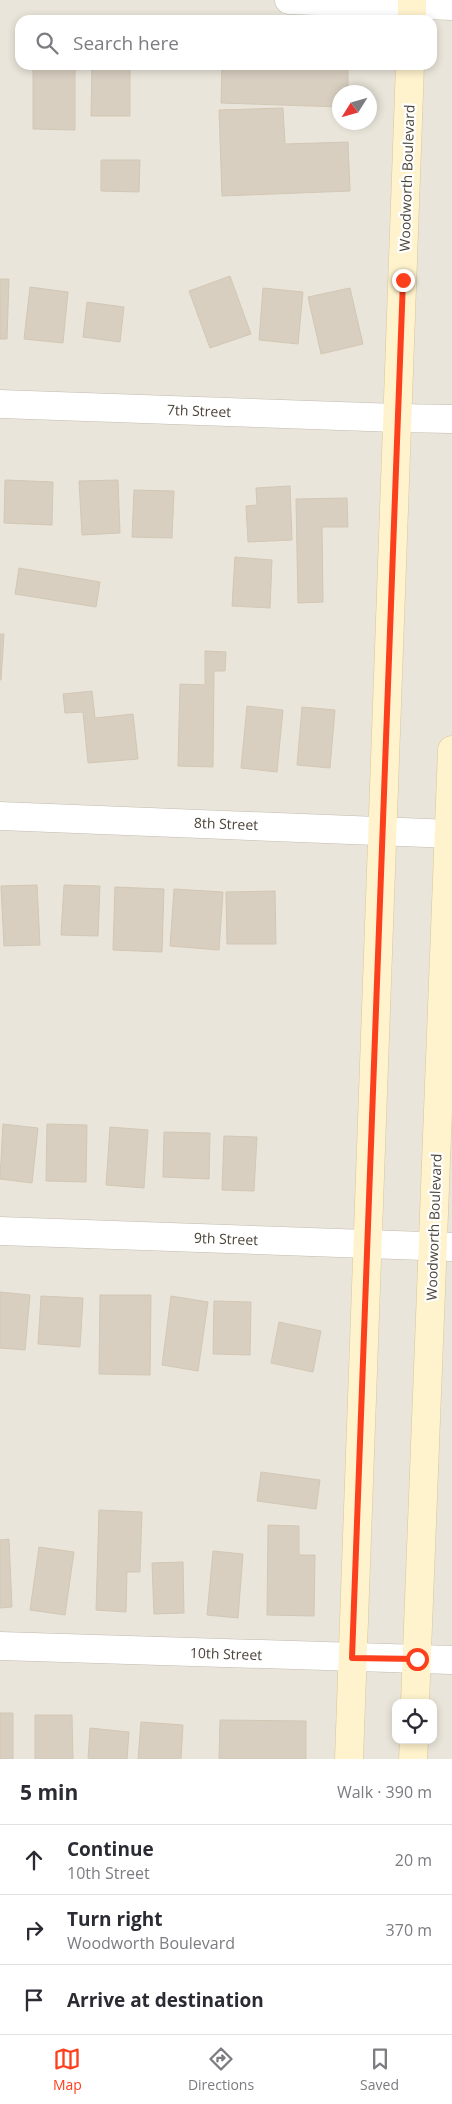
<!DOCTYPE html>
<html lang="en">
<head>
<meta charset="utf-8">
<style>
	body { margin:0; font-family:"Open Sans",sans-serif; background:#f2f2f3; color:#2b2b33 }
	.controls { position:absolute; right:15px; bottom:15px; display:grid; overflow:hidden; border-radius:10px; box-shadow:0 2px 8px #0003 }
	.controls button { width:45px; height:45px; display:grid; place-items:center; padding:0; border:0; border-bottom:1px solid #e1e1e2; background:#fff; color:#2b2b33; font:25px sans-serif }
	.compass { position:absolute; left:332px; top:85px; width:45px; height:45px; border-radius:50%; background:#fff; box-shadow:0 2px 8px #0003; rotate:233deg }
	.stop { position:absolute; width:15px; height:15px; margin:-11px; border:4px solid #fc3f1d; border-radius:50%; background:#fff }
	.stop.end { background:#fc3f1d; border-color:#fff; box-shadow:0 1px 5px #0008 }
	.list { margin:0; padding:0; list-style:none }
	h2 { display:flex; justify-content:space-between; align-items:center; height:65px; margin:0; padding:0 20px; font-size:21px }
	h2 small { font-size:16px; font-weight:400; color:#7c7c81 }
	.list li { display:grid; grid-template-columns:32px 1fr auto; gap:15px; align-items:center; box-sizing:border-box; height:70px; padding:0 20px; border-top:1px solid #e1e1e2 }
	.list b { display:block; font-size:19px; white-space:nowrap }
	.list p { margin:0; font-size:16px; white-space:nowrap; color:#7c7c81 }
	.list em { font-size:16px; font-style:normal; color:#7c7c81 }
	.icon { flex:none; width:28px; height:28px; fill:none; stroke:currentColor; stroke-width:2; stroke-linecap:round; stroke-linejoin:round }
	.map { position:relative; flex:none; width:452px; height:1759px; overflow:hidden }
	.search { position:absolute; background:#fff; box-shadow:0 2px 8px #0003; left:15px; right:15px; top:15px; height:55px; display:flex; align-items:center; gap:12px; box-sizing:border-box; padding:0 18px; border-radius:15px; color:#7c7c81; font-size:19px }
	.sheet { height:275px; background:#fff }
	nav { display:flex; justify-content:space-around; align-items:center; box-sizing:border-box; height:70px; border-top:1px solid #e1e1e2; background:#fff; font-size:14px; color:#7c7c81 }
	nav a { display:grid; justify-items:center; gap:2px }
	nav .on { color:#fc3f1d }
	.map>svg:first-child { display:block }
</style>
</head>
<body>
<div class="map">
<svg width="452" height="1759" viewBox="0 0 452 1759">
	<rect width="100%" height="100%" fill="#f6f3ec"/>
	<!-- residential -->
	<path fill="#eae5da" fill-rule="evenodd" d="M0,0H452V1759H0ZM20,20H432V65H20ZM340,92H370V122H340ZM396,1703H433V1740H396Z"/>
	<!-- building -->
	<path fill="#d8cfc1" stroke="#d3c7b4" d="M33,65H75V130L33,129Z
		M92,65H130V116H91Z
		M222,65L348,68V92H340V107L221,103Z
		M283,108L285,144L348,142L350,191L222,196L219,110Z
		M101,160H140L139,192L101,191Z
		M230,276L251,334L210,348L189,291Z
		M0,279H9L7,339H0Z
		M30,287L68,292L63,343L24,339Z
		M263,288L303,292L298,344L259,340Z
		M350,288L363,344L321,354L308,297Z
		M87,302L124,307L120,342L83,337Z
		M5,480L53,482L52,525L4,523Z
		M118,480L120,533L82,535L79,481Z
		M290,486L292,540L248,542L246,506L257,505L256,488Z
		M134,490L174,491L172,538L132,537Z
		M347,498L348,527H322L323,602L298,603L296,499Z
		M235,557L272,560L270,608L232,606Z
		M19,568L100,582L96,607L15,594Z
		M0,634H4L1,680H0Z
		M205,651L226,652L225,671H214L213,767L178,766L180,684L205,685Z
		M92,691L95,718L133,714L138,759L88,763L83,712L65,713L63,694Z
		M247,706L283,710L277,772L241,768Z
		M302,707L335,710L330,768L297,765Z
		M37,885L40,945L4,946L1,886Z
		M64,885L100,886L98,936L61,935Z
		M115,887L164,889L162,952L113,950Z
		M174,889L223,892L219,950L170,946Z
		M275,891L276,944H227L226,892Z
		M3,1124L38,1128L32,1183L0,1179Z
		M47,1124L87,1125L86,1182L46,1181Z
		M110,1127L148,1130L144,1188L106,1185Z
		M164,1132L210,1133L209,1179L163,1177Z
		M224,1136L257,1137L254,1191L222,1190Z
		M0,1292L30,1295L25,1350L0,1348Z
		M100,1295H151L150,1375L99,1374Z
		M41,1296L83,1298L80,1347L38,1344Z
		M171,1296L208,1302L198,1371L162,1365Z
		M214,1301L251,1302L250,1355L213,1354Z
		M279,1322L321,1331L313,1372L271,1363Z
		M261,1472L320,1480L316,1509L257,1501Z
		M99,1510L142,1512L140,1572H127L126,1612L96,1610Z
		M268,1525L299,1526V1555H315L314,1616L267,1615Z
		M9,1539L12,1607L0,1608V1540Z
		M39,1547L74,1552L65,1615L30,1610Z
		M213,1551L243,1554L238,1618L207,1615Z
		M183,1562L184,1613L154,1614L152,1563Z
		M0,1713H13V1759H0Z
		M35,1715H72L73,1759H35Z
		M220,1720L306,1721V1759H219Z
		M141,1722L183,1725L181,1759H138Z
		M90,1728L129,1732L127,1759H88Z"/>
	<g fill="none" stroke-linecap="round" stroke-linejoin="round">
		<!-- minor casing -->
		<g stroke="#c2bbae" stroke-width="29">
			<path id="minor" d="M289,0L452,6
				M0,404L397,418
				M0,816L452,834
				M0,1231L452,1247
				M0,1646L452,1660"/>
		</g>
		<!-- tertiary casing -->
		<g stroke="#c2bbae" stroke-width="29">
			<path id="tertiary" d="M397,418L452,419"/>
		</g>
		<!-- secondary casing -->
		<g stroke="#d6c79b" stroke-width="29">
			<path id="secondary" d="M412,20V0
				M415,1703L452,750
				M349,1759L410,65
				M413,1759L414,1740"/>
		</g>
		<!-- minor -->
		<use href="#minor" stroke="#fff" stroke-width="28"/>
		<!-- tertiary -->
		<use href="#tertiary" stroke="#fff" stroke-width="28"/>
		<!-- secondary -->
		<use href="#secondary" stroke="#fff3cd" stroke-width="28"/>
	</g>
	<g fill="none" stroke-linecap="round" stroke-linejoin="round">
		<!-- route -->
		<path stroke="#fc3f1d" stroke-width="6" d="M403,280L352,1658L417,1659"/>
	</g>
	<g text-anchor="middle" stroke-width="4.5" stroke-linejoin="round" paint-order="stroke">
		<!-- street labels -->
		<g font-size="14" fill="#4b4439" stroke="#fff">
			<text transform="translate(407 178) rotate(-88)" y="5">Woodworth Boulevard</text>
			<text transform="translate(199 411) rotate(2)" y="5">7th Street</text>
			<text transform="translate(226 824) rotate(2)" y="5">8th Street</text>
			<text transform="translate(434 1227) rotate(-88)" y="5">Woodworth Boulevard</text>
			<text transform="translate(226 1239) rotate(2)" y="5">9th Street</text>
			<text transform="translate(226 1654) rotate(2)" y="5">10th Street</text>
		</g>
	</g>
</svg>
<div class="controls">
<button><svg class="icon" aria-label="locate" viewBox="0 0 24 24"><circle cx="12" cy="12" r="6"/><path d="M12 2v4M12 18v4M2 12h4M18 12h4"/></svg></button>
</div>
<svg class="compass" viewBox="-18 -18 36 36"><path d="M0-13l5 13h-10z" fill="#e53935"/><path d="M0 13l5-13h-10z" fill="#7c7c81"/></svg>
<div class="stop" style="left:417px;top:1659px"></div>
<div class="stop end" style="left:403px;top:280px"></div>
<div class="search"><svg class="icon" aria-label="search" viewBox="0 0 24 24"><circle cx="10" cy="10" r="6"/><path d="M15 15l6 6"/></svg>Search here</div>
</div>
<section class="sheet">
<h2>5 min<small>Walk · 390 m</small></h2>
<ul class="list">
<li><svg class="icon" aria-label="ahead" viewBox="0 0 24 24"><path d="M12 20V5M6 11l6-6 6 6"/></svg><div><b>Continue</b><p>10th Street</p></div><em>20 m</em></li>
<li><svg class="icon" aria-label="right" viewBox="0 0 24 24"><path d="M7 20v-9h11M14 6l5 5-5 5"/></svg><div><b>Turn right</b><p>Woodworth Boulevard</p></div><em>370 m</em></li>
<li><svg class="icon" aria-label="arrive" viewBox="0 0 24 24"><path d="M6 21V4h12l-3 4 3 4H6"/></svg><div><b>Arrive at destination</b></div></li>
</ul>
</section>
<nav>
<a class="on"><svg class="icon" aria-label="map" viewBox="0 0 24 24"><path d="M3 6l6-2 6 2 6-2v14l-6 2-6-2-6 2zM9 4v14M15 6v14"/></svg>Map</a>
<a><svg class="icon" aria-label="directions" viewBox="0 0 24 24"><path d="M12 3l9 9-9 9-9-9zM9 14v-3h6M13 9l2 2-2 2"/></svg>Directions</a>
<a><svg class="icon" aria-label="saved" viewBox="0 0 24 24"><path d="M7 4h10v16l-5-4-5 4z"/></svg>Saved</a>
</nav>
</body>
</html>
